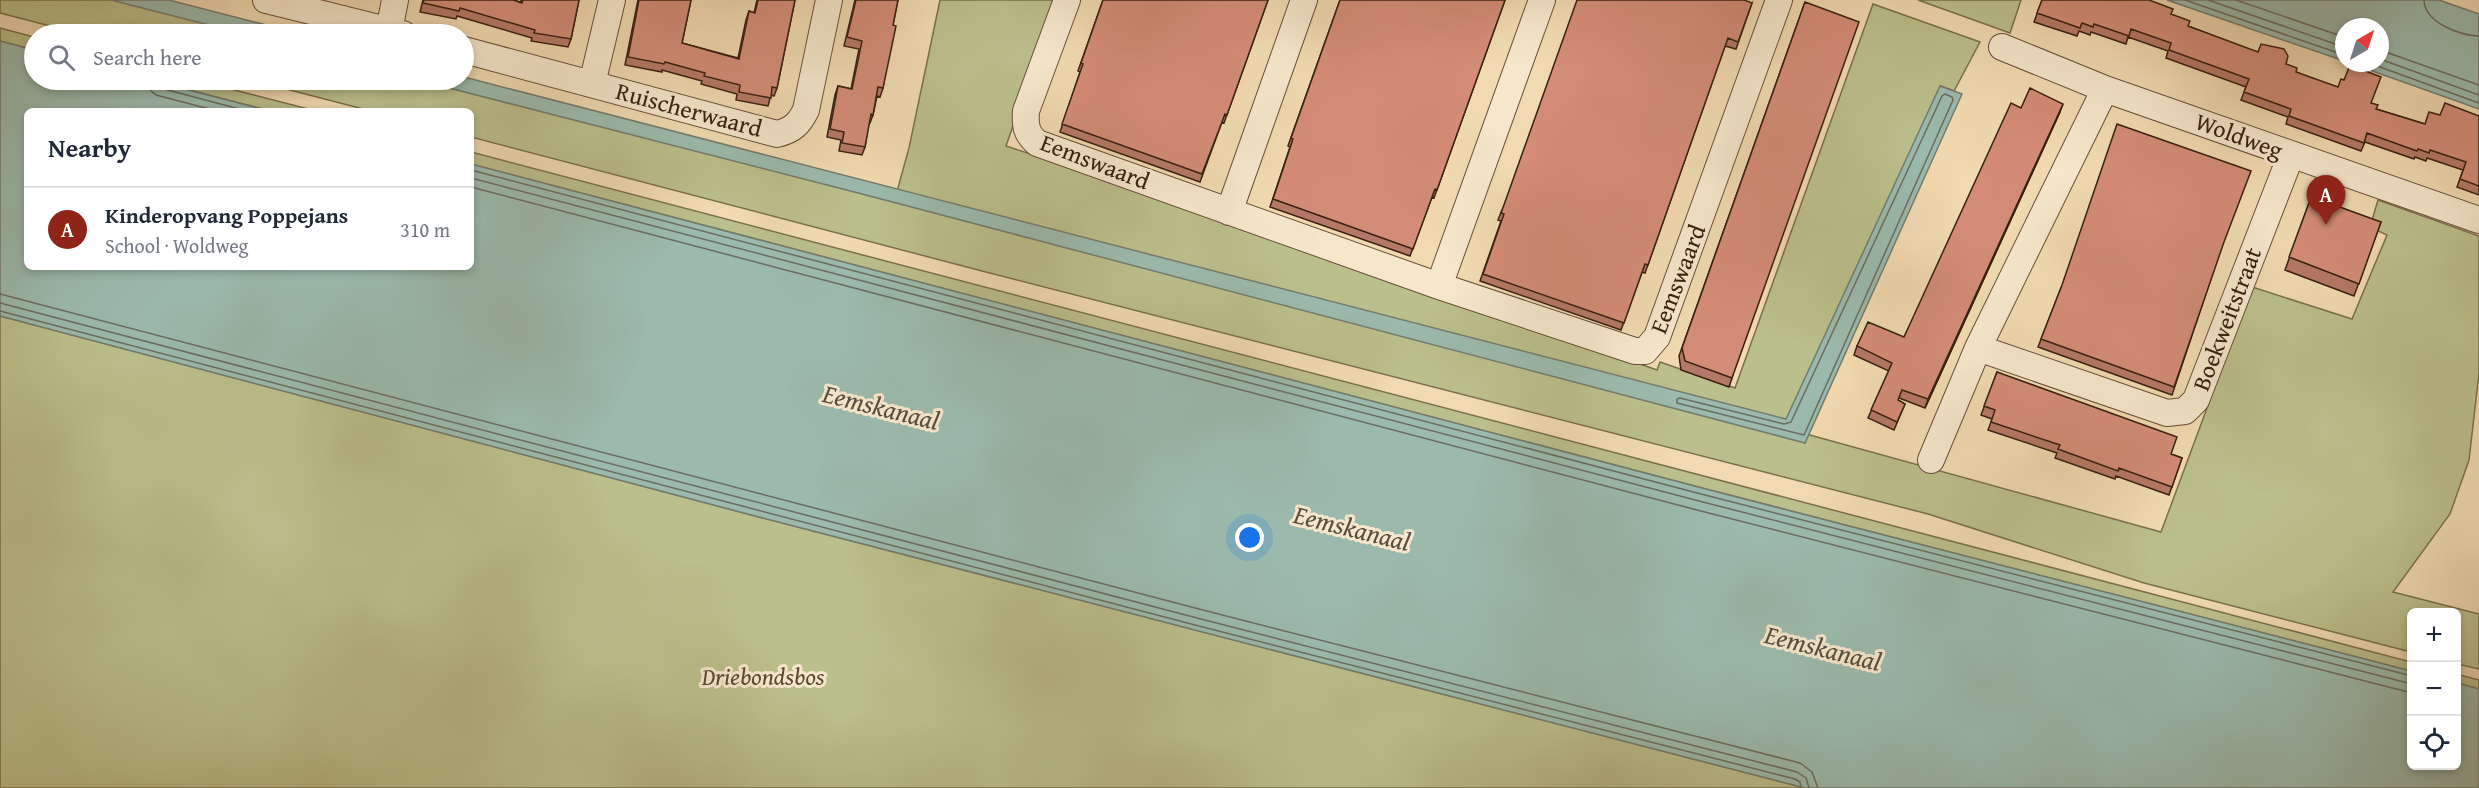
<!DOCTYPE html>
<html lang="en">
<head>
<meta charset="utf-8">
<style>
	body { margin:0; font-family:"Gentium Book Plus",serif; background:#f2f2f3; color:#1f2937 }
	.controls { position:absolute; right:18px; bottom:18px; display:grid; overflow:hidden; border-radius:9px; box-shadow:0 3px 9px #0003 }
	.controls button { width:54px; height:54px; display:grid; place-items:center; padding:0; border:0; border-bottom:2px solid #e0e1e3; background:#fff; color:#1f2937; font:30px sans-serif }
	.compass { position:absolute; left:2335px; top:18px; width:54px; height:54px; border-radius:50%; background:#fff; box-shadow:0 3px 9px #0003; rotate:39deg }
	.you { position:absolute; left:1250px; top:538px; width:21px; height:21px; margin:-15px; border:4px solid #fff; border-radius:50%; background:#1a73e8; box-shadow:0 0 0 9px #1a73e833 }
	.badge { display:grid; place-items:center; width:39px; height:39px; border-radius:50%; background:#8f2418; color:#fff; font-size:20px; font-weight:700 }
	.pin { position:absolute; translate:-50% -50px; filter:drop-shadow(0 2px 3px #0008) }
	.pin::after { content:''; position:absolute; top:32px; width:21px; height:18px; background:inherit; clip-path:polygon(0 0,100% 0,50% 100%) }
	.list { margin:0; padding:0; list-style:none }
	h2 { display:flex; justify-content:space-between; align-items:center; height:78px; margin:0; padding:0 24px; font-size:26px }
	h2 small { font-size:20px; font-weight:400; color:#747a83 }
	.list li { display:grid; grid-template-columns:39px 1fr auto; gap:18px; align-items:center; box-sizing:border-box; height:84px; padding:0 24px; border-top:2px solid #e0e1e3 }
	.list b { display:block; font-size:22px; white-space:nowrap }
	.list p { margin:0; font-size:20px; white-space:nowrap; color:#747a83 }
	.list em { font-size:20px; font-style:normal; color:#747a83 }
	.icon { flex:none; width:33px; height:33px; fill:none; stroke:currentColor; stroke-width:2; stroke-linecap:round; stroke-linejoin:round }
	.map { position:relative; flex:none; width:2479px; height:788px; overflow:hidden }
	.search { position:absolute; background:#fff; box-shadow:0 3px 9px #0003; left:24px; top:24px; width:450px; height:66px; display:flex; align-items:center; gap:15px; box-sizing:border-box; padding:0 21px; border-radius:33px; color:#747a83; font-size:22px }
	.panel { position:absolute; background:#fff; box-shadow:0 3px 9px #0003; left:24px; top:108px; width:450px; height:162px; border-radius:9px }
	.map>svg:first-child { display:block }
</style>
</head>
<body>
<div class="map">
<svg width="2479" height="788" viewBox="0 0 2479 788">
	<rect width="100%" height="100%" fill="#f1dab1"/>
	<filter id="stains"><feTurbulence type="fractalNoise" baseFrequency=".00333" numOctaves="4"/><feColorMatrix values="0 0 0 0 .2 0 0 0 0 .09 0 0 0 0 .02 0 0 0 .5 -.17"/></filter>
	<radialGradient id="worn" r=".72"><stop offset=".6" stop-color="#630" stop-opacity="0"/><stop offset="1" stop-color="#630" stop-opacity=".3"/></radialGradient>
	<!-- green -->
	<path fill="#bbbf8b" stroke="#7a704e" stroke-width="1.5" d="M0,0H122L253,34H81L0,13Z
		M940,0H1057L1006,146L1253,228L1657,370L1660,362L1735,388L1873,4L1980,42L1954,91L1941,86L1796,435H1810L2161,532L2252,287L2352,319L2387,235L2370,227L2378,200L2479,236V373L2469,460L2450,514L2393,592L2479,614V669L2457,664L2456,612H2412L2411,652L2144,583L1928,514L982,271L471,137V111H371L251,80H428L894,202L909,148Z
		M1918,0H2021L2010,33Z
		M0,28L34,37V50L0,41Z
		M150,80H196L316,111H270Z
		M471,152L2411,662V671L1702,488L471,164Z
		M0,316L759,517L1805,788H0Z
		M2456,674L2479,680V689L2457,683Z"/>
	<!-- water -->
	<path fill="#9bbaad" stroke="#747c6f" stroke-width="1.5" d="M111,0H169L301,34H244Z
		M2167,0H2439L2479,14V109L2350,63H2380V27H2344V61Z
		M0,41L34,50V80H150L270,111H27V267H471V164L1702,488L2411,671L2412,766H2456L2457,683L2479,689V788H1805L759,517L0,316Z
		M464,77L1786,419L1940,86L1962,94L1805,443L866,195L418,80H464Z"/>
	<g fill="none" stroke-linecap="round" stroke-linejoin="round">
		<!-- shore -->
		<path stroke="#6a6d5f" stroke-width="1.5" d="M2185,0L2344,55
			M2208,0L2344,47
			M2236,0L2344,37
			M2424,0C2425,23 2459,35 2479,36
			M2380,50L2479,85
			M2380,59L2479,95
			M2369,63L2479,103
			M147,80L149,89L156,95L217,111
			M155,80L156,85L160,88L247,111
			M1945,94L1952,97L1953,100L1804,435L1677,403V399L1680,398L1784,424L1791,422L1942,96Z
			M471,170L1701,494L2412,676
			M471,178L1699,501L2412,684
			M471,187L1697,510L2412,693
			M0,294L1199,609L1800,763L1812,772L1818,788
			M0,303L1197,618L1797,772L1806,778L1809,788
			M0,311L1195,625L1795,779L1800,782L1801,788"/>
		<!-- street casing -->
		<g stroke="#674e39" stroke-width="28">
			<path id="street" d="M266,0L403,34
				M1067,0L1026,111C1025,126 1026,133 1037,143L1439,286L1635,351H1645L1657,337L1779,0
				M389,31L395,0
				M2002,47L2105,89L2479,220
				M464,50L777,134C793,130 799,124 806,110L829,0
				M592,84L612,0
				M1229,212L1304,0
				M1439,286L1542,0
				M1978,348L2167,413L2185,411L2196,400L2291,155
				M1931,460L1978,348L2105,89"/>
		</g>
		<!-- street -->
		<use href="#street" stroke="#f6e7cc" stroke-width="26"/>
	</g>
	<!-- wall -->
	<path fill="#b57866" stroke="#392011" stroke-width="1.5" d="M423,0H513L521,2V0H579L571,39L568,47L531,41L532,38L457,16L456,19L420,12Z
		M638,0H691L682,43L738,58L746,20L749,11L754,13L757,0H795L777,88L774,96L771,95L768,106L736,100L737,94L701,84L702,81L662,70V72L625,65Z
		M855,0H898L893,25L883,88L880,97L877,96L873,115L870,123H869L865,147L862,155L839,151L841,140L827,137L835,95L838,86L851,89L859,49L844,46Z
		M1103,0H1268L1224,123L1222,122L1200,182L1060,132L1080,72L1078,71Z
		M1340,0H1505L1434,198L1432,197L1410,256L1270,207L1290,147L1288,146Z
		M2042,0L2171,14L2188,26L2286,64L2296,72L2371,103L2376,109L2425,124L2440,115L2479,116V195L2457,187L2463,170L2427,158L2426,161L2415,157L2414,159L2365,142L2361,151L2286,124L2288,117L2241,100L2246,87L2166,58L2168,51L2128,37L2126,44L2091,32L2090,35L2079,31L2077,36L2034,22Z
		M1805,2L1732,378L1729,387L1681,370L1679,356Z
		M1752,3L1736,49L1725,46L1645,273L1642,272L1621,330L1480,281L1501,221L1498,220L1502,210Z
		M2021,108L2060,112L1925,408L1899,398L1898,400L1905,404L1894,430L1868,418L1889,371L1854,355L1857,346L1904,337Z
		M2309,203L2324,208L2381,222L2354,296L2285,270Z
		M2222,246L2172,395L2038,347L2061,288Z
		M1997,372L2171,454L2182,458L2169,495L2116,476L2115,479L2055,458L2057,453L1988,430L1992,419L1981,415Z"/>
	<!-- shaded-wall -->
	<path fill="#946253" stroke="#392011" stroke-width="1.5" d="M2063,104L2060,112L1925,408L1928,399Z"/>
	<!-- building -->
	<path fill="#d38c77" stroke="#392011" stroke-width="1.5" d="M424,0H513L522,3L523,0H579L571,39L534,33L535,30L460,8L459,11L423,3Z
		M639,0H691L682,43L739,59L749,11L755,13L758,0H795L777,88L772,87L771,98L739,92L740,85L704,76L705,73L665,62L664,64L628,57Z
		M856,0H898L893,25L896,26L883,88L878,87L873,115L871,114L865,147L842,143L844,132L830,129L838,86L852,89L862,41L847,37Z
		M1103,0H1268L1227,115L1225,114L1202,174L1062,124L1083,64L1081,63Z
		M1340,0H1505L1437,190L1435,189L1413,249L1273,199L1293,139L1291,138Z
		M1577,0H1744L1752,3L1738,42L1728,38L1648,265L1645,264L1624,323L1483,274L1504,214L1501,213L1505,202Z
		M2042,0H2149L2173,9L2171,14L2190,21L2188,26L2258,52L2261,44L2284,49L2288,56L2286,64L2297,68L2296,72L2338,87L2341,79L2344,80L2350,65L2381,77L2371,103L2378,105L2376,109L2425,124L2429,112L2440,115L2445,103L2479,116V186L2460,179L2466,162L2430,150L2429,153L2418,149L2417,151L2367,133L2364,143L2289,116L2291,109L2244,92L2249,79L2169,50L2171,43L2131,29L2129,36L2094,24L2093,27L2082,23L2080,28L2037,13Z
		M1805,2L1859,22L1732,378L1685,361L1682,348Z
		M2030,88L2063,104L1928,399L1902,390L1898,400L1905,404L1897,422L1871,410L1892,363L1857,346L1868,322L1904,337L2011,103L2021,108Z
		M2117,124L2251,171L2224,242L2174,387L2041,339L2062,285Z
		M2326,202L2381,222L2359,284L2289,257L2309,203L2324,208Z
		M1997,372L2177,437L2171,454L2182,458L2172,487L2119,468L2118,471L2058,449L2060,445L1991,422L1995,410L1984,406Z"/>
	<g text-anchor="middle" stroke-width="6" stroke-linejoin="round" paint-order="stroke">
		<!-- street labels -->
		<g font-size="24" fill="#392011" stroke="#f6e7cc">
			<text transform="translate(689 110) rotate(15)" y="8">Ruischerwaard</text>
			<text transform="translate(2239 136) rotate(20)" y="8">Woldweg</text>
			<text transform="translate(1095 162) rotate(21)" y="8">Eemswaard</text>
			<text transform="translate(1678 279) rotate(-69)" y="8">Eemswaard</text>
			<text transform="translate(2227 319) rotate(-69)" y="8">Boekweitstraat</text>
		</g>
		<!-- park labels -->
		<g font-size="24" font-style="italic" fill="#5a4830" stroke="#f6e7cc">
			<text x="763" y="685">Driebondsbos</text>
		</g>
		<!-- water labels -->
		<g font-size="26" font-style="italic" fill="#564e40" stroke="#f6e7cc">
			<text transform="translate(881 407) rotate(14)" y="9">Eemskanaal</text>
			<text transform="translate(1352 528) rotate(14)" y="9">Eemskanaal</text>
			<text transform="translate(1823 648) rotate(14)" y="9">Eemskanaal</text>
		</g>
	</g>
	<rect width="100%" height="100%" filter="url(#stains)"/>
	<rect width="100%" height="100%" fill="url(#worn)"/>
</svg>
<div class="controls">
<button>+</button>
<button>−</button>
<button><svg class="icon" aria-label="locate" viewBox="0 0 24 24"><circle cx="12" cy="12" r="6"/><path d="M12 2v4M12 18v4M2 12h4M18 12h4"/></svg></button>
</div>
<svg class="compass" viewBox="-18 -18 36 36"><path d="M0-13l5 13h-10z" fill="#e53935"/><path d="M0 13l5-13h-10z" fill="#747a83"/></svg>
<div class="you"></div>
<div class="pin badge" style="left:2326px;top:225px">A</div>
<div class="search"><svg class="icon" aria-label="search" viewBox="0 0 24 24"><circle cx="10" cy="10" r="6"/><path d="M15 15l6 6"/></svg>Search here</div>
<section class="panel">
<h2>Nearby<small></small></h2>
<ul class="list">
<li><span class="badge">A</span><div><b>Kinderopvang Poppejans</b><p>School · Woldweg</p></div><em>310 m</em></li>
</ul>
</section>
</div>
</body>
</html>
